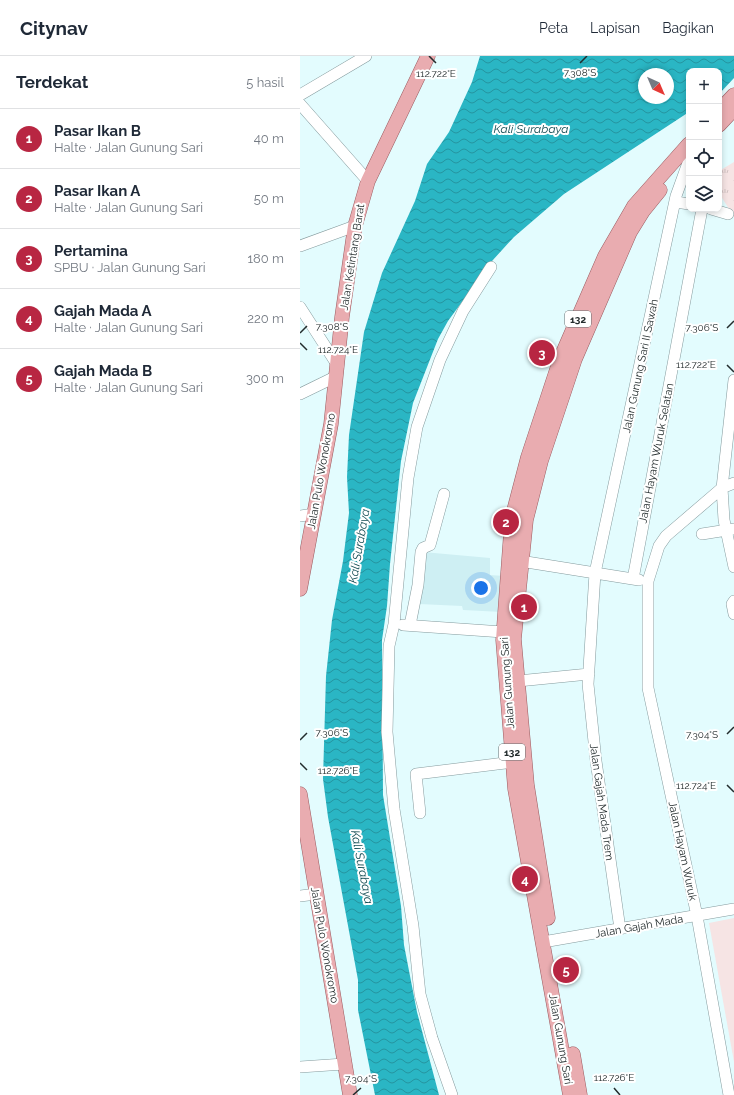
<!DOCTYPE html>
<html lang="id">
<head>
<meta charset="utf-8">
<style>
	body { margin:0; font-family:Raleway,sans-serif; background:#f2f2f3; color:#1f2937 }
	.controls { position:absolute; right:12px; top:12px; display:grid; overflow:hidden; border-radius:8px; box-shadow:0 2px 6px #0003 }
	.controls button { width:36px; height:36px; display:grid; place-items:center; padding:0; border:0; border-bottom:1px solid #e0e1e3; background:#fff; color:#1f2937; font:20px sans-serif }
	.compass { position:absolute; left:338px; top:12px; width:36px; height:36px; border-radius:50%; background:#fff; box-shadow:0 2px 6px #0003; rotate:136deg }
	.you { position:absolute; left:181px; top:532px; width:14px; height:14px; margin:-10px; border:3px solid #fff; border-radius:50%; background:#1a73e8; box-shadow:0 0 0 6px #1a73e833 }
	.badge { display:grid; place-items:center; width:26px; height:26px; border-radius:50%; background:#b82642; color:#fff; font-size:13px; font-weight:700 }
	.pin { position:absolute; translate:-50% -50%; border:2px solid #fff; box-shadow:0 1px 4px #0006 }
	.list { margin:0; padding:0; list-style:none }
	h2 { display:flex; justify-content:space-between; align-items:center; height:52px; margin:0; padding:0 16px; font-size:17px }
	h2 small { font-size:13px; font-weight:400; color:#747a83 }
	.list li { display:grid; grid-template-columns:26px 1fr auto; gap:12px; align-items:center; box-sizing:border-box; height:60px; padding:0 16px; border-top:1px solid #e0e1e3 }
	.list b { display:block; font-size:15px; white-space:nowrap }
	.list p { margin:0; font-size:13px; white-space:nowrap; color:#747a83 }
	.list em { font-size:13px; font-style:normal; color:#747a83 }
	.icon { flex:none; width:22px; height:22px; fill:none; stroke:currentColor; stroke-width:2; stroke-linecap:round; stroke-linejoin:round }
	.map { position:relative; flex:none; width:434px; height:1039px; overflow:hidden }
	header { display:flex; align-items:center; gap:24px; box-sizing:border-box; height:56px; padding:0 20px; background:#fff; border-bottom:1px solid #e0e1e3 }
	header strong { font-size:19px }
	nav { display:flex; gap:22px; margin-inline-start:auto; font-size:14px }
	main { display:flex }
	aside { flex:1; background:#fff }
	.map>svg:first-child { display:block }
</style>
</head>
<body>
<header>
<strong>Citynav</strong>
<nav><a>Peta</a><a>Lapisan</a><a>Bagikan</a></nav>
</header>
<main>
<aside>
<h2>Terdekat<small>5 hasil</small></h2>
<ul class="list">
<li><span class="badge">1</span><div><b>Pasar Ikan B</b><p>Halte · Jalan Gunung Sari</p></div><em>40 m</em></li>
<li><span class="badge">2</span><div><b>Pasar Ikan A</b><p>Halte · Jalan Gunung Sari</p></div><em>50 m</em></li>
<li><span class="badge">3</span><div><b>Pertamina</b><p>SPBU · Jalan Gunung Sari</p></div><em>180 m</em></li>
<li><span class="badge">4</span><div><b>Gajah Mada A</b><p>Halte · Jalan Gunung Sari</p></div><em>220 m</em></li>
<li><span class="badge">5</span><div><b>Gajah Mada B</b><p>Halte · Jalan Gunung Sari</p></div><em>300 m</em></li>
</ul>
</aside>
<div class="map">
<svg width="434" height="1039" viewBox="0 0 434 1039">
	<defs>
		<pattern id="grass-tufts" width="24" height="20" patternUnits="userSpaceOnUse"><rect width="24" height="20" fill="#f6e4e4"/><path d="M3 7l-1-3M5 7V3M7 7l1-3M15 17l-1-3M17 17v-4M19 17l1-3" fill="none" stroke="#d3c4c4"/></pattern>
		<pattern id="water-waves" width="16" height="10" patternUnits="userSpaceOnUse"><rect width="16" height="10" fill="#2ab6c4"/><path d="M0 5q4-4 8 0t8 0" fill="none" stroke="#2494a0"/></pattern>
	</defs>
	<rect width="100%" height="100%" fill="#e3fcfe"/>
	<!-- built -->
	<path fill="#ceeff3" d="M123,496L190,502V519L204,520L202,556L163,554L162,550L119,548Z"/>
	<!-- grass -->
	<path fill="url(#grass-tufts)" d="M434,106V161L419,137V115Z"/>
	<!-- garden -->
	<path fill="#f6e4e4" d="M434,862V1006L409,867Z"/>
	<!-- water -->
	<path fill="url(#water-waves)" fill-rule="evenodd" d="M180,0H434V22L419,38V15H389V56L264,138L214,181L192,205L148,265L138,283L113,347L101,405L90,508L87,550L82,584L83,739L101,850L104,889L117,956L139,1039H75L58,954V924L28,761L23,723L26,620L32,564L43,505L49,457L47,421L49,379L64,276L82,217L115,145L127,108L149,76L172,26ZM344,18H368V42H344Z"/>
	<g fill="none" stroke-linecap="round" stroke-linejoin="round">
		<!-- minor casing -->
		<g stroke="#859b9e" stroke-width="12">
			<path id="minor" d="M0,39L66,0
				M0,48L68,125
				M376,146L389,148
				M411,153L428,158
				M0,190L55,170
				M0,251L38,310
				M434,324L422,432L424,464L434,511
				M0,338L35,321
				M0,460L14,458
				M402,478L434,473
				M214,504L339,524
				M333,523L402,153
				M434,545L432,548L434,558
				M103,569L203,576
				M110,569L118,529L121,496L123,492L130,489L144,438
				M218,625L289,618
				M120,757L116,718L213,706
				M0,840L16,838
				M320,873L296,705L288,628L295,517L376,140L389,104
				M243,886L434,853
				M0,1011L44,1008
				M152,1039L132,982L120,938L113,870L94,753L87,676L89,590L94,568L108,422L117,371L140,304L163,255L191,211
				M429,1039L397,860L348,632V525L359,490L366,480L422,432L434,427"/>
		</g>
		<!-- major casing -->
		<g stroke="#9b5b60" stroke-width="15">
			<path id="major" d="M419,55L434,39
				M419,69L434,53
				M0,533L31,368L42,261L55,170L68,125L128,0
				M0,738L50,1039
				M248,862L227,729L214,583L226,464L241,405L275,303L330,176L343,155L360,134
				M273,998L280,1039
				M270,1039L215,733L203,584L212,462L228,401L261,301L305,200L334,150L389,88"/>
		</g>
		<!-- minor -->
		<use href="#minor" stroke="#fff" stroke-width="11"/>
		<!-- major -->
		<use href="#major" stroke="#e9acb0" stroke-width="14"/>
	</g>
	<!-- ticks -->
	<path fill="none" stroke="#232c2d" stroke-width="1.5" d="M129,0L136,7M280,7L287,0M427,272L434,265M0,277L7,270M0,287L7,294M427,309L434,316M427,678L434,671M0,684L7,677M0,707L7,714M427,729L434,736M314,1032L320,1039M53,1039L61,1032"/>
	<g text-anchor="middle" stroke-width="4" stroke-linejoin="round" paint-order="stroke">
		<!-- shield labels -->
		<g fill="#fff" stroke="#656b6c" stroke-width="1">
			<rect x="265" y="255" width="26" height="16" rx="3"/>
			<rect x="199" y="688" width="26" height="16" rx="3"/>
		</g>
		<g font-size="10" font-weight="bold" fill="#232c2d">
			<text x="278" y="267">132</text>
			<text x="212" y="700">132</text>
		</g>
		<!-- street labels -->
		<g font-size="11" fill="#232c2d" stroke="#fff">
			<text transform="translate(52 201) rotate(-81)" y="4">Jalan Ketintang Barat</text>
			<text transform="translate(340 310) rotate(-78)" y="4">Jalan Gunung Sari II Sawah</text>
			<text transform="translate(356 397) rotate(-79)" y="4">Jalan Hayam Wuruk Selatan</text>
			<text transform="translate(21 415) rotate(-80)" y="4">Jalan Pulo Wonokromo</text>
			<text transform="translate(207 627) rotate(-94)" y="4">Jalan Gunung Sari</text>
			<text transform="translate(302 746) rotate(82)" y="4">Jalan Gajah Mada Trem</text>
			<text transform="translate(383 795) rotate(78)" y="4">Jalan Hayam Wuruk</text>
			<text transform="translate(339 870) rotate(-10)" y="4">Jalan Gajah Mada</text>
			<text transform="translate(25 889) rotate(80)" y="4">Jalan Pulo Wonokromo</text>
			<text transform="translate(261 983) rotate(80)" y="4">Jalan Gunung Sari</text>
		</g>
		<!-- water labels -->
		<g font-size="12" font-style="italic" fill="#134b52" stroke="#fff">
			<text x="231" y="77">Kali Surabaya</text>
			<text transform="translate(59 490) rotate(-80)" y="4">Kali Surabaya</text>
			<text transform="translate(62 811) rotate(79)" y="4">Kali Surabaya</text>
		</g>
	</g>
	<g font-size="10" text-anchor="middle" fill="#232c2d" stroke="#fff" stroke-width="4" stroke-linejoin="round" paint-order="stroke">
		<text x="280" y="20">7.308°S</text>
		<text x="136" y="21">112.722°E</text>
		<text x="32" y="274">7.308°S</text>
		<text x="402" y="275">7.306°S</text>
		<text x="38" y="297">112.724°E</text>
		<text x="396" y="312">112.722°E</text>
		<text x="32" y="680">7.306°S</text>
		<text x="402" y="682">7.304°S</text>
		<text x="38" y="718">112.726°E</text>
		<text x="396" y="733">112.724°E</text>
		<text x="314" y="1025">112.726°E</text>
		<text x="61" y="1026">7.304°S</text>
	</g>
</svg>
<div class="controls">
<button>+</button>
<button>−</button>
<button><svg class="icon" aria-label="locate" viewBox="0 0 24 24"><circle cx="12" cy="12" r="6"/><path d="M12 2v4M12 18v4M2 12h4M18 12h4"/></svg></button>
<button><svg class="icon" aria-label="layers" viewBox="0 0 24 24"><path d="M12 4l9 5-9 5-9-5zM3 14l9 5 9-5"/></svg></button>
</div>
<svg class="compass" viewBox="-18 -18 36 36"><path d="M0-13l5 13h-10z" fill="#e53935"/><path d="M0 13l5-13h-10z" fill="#747a83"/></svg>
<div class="you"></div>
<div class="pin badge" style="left:224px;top:551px">1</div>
<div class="pin badge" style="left:206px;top:466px">2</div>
<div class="pin badge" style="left:242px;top:297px">3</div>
<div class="pin badge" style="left:225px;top:823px">4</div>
<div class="pin badge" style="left:266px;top:914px">5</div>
</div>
</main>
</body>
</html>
